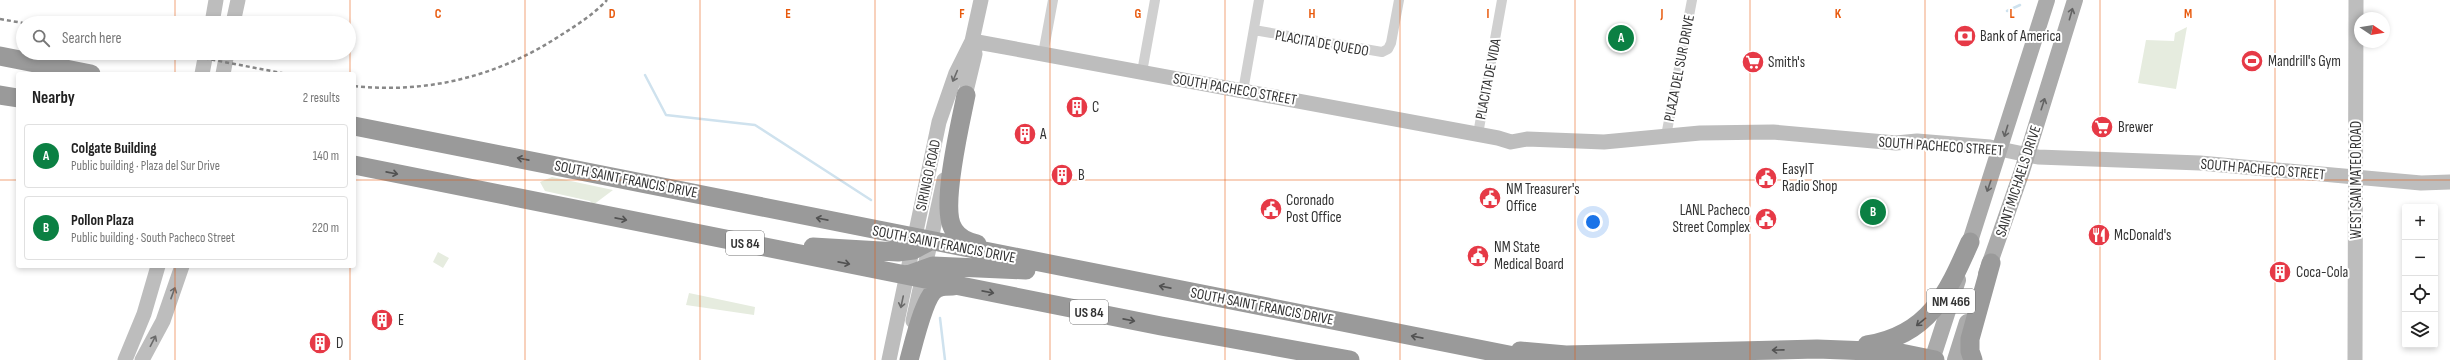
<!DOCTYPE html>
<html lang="en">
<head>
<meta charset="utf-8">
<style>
	body { margin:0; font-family:"Sofia Sans Condensed",sans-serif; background:#f2f2f2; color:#222 }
	.controls { position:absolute; right:12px; bottom:12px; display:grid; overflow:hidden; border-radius:4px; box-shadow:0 2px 6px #0003 }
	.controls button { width:36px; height:36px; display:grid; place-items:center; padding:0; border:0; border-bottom:1px solid #e0e0e0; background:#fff; color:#222; font:20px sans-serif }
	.compass { position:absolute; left:2354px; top:12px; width:36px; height:36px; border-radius:50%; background:#fff; box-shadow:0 2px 6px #0003; rotate:102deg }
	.you { position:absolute; left:1593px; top:222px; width:14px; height:14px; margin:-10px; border:3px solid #fff; border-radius:50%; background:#1a73e8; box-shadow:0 0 0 6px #1a73e833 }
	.badge { display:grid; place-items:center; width:26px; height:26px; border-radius:50%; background:#0b8043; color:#fff; font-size:13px; font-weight:700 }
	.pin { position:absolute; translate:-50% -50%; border:2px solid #fff; box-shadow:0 1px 4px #0006 }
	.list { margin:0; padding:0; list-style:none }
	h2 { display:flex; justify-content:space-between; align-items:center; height:52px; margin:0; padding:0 16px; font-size:17px }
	h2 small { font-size:13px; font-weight:400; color:#767676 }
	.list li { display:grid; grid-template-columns:26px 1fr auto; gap:12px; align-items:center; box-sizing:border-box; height:64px; margin:0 8px 8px; padding:0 8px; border:1px solid #e0e0e0; border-radius:4px }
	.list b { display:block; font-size:15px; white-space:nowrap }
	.list p { margin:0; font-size:13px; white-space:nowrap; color:#767676 }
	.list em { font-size:13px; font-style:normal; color:#767676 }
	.icon { flex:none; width:22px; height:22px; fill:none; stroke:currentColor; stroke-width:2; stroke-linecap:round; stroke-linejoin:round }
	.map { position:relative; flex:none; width:2450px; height:360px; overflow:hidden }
	.search { position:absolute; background:#fff; box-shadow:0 2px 6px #0003; left:16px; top:16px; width:340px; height:44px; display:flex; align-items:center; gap:10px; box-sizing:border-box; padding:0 14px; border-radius:22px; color:#767676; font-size:15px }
	.panel { position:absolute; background:#fff; box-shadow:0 2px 6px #0003; left:16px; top:72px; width:340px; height:196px; border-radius:4px }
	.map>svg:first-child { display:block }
</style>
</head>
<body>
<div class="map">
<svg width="2450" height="360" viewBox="0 0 2450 360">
	<rect width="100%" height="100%" fill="#fff"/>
	<!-- green -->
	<path fill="#e6ecdf" d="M2187,27L2176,89L2138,83L2146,40L2174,41L2175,33Z
		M552,177L613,190L593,205L590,201L545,191L540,182Z
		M438,252L449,258L443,268L433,262Z
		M689,293L755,307L754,315L686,305Z"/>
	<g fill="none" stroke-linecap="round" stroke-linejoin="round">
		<!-- stream -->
		<path stroke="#cfe2ee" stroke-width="2.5" d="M2007,11L2020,5
			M645,75L666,115L755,125L871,200
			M940,318L945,360"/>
		<!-- street -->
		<path stroke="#d0d0d0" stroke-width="10" d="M1254,30L1382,52L1388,49L1391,43L1399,0
			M1043,54L1053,0
			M1142,72L1155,0
			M1243,91L1259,0
			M1478,134L1502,0
			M1666,136L1692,0"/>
		<!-- secondary -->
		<path stroke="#bdbdbd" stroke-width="15" d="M212,23L216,0
			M233,23L238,0
			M972,41L1498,138L1511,142L1527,139L1604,142L1700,133L1773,132L1896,143L1917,141L1990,147L2038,157L2200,163L2421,183L2450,182
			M202,74L206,53
			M223,74L227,53
			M963,104L975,54L973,44
			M913,321L944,180
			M125,360L144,314L158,266
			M142,360L163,321L182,266
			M889,360L939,122L956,73L972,41L981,0
			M2355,360L2356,0"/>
		<!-- primary -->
		<path stroke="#ababab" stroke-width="16" d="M1966,254L2047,0
			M1986,274L2022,171L2075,0
			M1932,360L1958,280
			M1955,360L1967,322"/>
		<!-- highway -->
		<path stroke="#9a9a9a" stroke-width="19" d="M0,56L91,74
			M0,95L18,98
			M966,95C961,121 939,210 954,230C959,238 968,242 977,244
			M354,126L1534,360
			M354,165L1161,326L1350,360
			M813,247L898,252L913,250L930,241
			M908,275L933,266L1026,270
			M1867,345C1929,335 1947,294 1970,242
			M1520,351L1566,355L1817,349L1896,352L1935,360
			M909,360C913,346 925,293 938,288C942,286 949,286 953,286
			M1973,360L1970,351V339L1991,263"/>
		<!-- rail -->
		<path stroke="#888" stroke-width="2.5" stroke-dasharray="4 3" stroke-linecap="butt" d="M0,19L23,23
			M177,53L287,74
			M354,86C428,94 499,76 561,35C577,25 594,14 607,0"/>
	</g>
	<!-- one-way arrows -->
	<defs><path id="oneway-shaft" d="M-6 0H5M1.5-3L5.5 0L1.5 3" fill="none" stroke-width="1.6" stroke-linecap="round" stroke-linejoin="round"/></defs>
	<g stroke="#636363">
		<use href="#oneway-shaft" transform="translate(2071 14) rotate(-74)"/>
		<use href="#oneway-shaft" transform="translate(2043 104) rotate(-72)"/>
		<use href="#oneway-shaft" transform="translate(2006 131) rotate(107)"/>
		<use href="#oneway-shaft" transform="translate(1989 186) rotate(109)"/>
	</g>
	<g stroke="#6a6a6a">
		<use href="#oneway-shaft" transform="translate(955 76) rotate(113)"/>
		<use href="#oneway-shaft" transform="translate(173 293) rotate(-70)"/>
		<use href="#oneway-shaft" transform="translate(902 302) rotate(102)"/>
		<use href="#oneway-shaft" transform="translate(153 341) rotate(-63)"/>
	</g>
	<g stroke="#525252">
		<use href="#oneway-shaft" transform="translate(523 159) rotate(-169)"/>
		<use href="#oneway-shaft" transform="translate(392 173) rotate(11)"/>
		<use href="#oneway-shaft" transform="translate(621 219) rotate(11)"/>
		<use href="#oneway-shaft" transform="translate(822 219) rotate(-169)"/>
		<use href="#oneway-shaft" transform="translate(844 263) rotate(11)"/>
		<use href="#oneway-shaft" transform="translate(1165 287) rotate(-169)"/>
		<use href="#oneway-shaft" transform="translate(988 292) rotate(11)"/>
		<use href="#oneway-shaft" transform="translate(1129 320) rotate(11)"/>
		<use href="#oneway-shaft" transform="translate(1921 322) rotate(141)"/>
		<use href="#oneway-shaft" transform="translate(1417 337) rotate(-169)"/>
		<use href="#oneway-shaft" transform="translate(1778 350) rotate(179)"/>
	</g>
	<!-- grid -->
	<path fill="none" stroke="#e8590c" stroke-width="1" stroke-opacity="0.55" d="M175,0V23M350,0V74M525,0V360M700,0V360M875,0V360M1050,0V360M1225,0V360M1400,0V360M1575,0V360M1750,0V360M1925,0V360M2100,0V360M2275,0V360M175,53V74M0,180H18M354,180H2450M175,266V360M350,266V360"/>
	<!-- icons -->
	<defs>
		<g id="bank-disc" transform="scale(1.15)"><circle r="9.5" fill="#e63946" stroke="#fff"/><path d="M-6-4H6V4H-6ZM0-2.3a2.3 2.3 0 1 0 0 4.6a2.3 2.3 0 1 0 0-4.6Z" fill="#fff"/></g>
		<g id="stadium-disc" transform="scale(1.15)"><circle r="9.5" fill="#e63946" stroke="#fff"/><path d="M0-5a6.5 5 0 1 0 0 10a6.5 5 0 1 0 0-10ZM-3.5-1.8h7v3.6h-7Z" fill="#fff"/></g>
		<g id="supermarket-disc" transform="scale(1.15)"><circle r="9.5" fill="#e63946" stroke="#fff"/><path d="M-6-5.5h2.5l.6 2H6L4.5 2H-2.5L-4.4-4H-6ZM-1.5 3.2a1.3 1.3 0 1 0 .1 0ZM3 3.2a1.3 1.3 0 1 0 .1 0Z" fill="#fff"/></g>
		<g id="building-disc" transform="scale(1.15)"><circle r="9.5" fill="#e63946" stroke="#fff"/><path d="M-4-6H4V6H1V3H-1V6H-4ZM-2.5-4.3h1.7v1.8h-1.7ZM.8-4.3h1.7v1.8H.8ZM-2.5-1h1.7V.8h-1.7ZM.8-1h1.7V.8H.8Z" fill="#fff"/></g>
		<g id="civic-disc" transform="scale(1.15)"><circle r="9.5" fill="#e63946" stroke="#fff"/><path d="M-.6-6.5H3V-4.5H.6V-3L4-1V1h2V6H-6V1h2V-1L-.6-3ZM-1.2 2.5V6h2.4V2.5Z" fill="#fff"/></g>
		<g id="restaurant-disc" transform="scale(1.15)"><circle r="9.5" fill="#e63946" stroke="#fff"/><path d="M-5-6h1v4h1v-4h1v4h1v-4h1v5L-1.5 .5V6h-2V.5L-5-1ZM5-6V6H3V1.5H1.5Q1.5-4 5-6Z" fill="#fff"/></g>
	</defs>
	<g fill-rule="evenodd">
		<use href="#bank-disc" x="1965" y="36"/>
		<use href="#stadium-disc" x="2252" y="61"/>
		<use href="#supermarket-disc" x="1753" y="62"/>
		<use href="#building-disc" x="1077" y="107"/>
		<use href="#supermarket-disc" x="2102" y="127"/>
		<use href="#building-disc" x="1025" y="134"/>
		<use href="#building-disc" x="1062" y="175"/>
		<use href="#civic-disc" x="1766" y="178"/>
		<use href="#civic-disc" x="1490" y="198"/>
		<use href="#civic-disc" x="1271" y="209"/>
		<use href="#civic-disc" x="1766" y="219"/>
		<use href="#restaurant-disc" x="2099" y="235"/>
		<use href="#civic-disc" x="1478" y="256"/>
		<use href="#building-disc" x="2280" y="272"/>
		<use href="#building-disc" x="382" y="320"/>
		<use href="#building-disc" x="320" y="343"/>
	</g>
	<g text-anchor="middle" stroke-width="4" stroke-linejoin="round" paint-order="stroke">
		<!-- shield labels -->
		<g fill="#fff" stroke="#707070" stroke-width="1">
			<rect x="726" y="231" width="38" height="24" rx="3"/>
			<rect x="1927" y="289" width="48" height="24" rx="3"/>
			<rect x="1070" y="300" width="38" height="24" rx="3"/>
		</g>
		<g font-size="14" font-weight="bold" fill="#333">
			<text x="745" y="248">US 84</text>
			<text x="1951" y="306">NM 466</text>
			<text x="1089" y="317">US 84</text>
		</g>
		<!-- poi labels -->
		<g font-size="15" fill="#333" stroke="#fff" text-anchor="start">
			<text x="1980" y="41">Bank of America</text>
			<text x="2268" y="66">Mandrill's Gym</text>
			<text x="1768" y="67">Smith's</text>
			<text x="1092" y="112">C</text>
			<text x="2118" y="132">Brewer</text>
			<text x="1040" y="139">A</text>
			<text x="1782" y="174">EasyIT<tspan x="1782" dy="17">Radio Shop</tspan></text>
			<text x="1078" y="180">B</text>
			<text x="1506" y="194">NM Treasurer's<tspan x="1506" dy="17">Office</tspan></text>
			<text x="1286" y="205">Coronado<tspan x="1286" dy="17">Post Office</tspan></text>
			<text x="1750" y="215" text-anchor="end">LANL Pacheco<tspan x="1750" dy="17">Street Complex</tspan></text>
			<text x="2114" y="240">McDonald's</text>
			<text x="1494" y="252">NM State<tspan x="1494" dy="17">Medical Board</tspan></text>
			<text x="2296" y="277">Coca-Cola</text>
			<text x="398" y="325">E</text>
			<text x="336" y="348">D</text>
		</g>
		<!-- street labels -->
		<g font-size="15" fill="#333" stroke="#fff">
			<text transform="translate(1322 43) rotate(10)" y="5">PLACITA DE QUEDO</text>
			<text transform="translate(1679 68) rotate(-79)" y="5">PLAZA DEL SUR DRIVE</text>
			<text transform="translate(1488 79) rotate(-79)" y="5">PLACITA DE VIDA</text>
			<text transform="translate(1235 89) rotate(10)" y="5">SOUTH PACHECO STREET</text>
			<text transform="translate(1941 146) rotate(4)" y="5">SOUTH PACHECO STREET</text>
			<text transform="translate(2263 169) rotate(5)" y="5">SOUTH PACHECO STREET</text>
			<text transform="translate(928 175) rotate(-78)" y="5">SIRINGO ROAD</text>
			<text transform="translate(626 179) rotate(11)" y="5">SOUTH SAINT FRANCIS DRIVE</text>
			<text transform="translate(2356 180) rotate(-90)" y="5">WEST SAN MATEO ROAD</text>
			<text transform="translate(2018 181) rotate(-72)" y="5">SAINT MICHAELS DRIVE</text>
			<text transform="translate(944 244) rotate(11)" y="5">SOUTH SAINT FRANCIS DRIVE</text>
			<text transform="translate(1262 306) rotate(11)" y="5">SOUTH SAINT FRANCIS DRIVE</text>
		</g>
	</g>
	<g font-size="13" text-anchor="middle" font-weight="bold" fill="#e8590c" stroke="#fff" stroke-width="4" stroke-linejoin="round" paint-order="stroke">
		<text x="438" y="18">C</text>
		<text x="612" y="18">D</text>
		<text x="788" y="18">E</text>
		<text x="962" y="18">F</text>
		<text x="1138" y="18">G</text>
		<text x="1312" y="18">H</text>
		<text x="1488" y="18">I</text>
		<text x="1662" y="18">J</text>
		<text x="1838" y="18">K</text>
		<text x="2012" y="18">L</text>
		<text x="2188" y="18">M</text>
	</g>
</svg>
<div class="controls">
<button>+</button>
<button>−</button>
<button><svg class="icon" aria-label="locate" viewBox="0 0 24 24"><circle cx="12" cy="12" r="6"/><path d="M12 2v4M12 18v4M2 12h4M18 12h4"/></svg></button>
<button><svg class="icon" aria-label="layers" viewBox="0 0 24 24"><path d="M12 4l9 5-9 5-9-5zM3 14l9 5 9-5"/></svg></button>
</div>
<svg class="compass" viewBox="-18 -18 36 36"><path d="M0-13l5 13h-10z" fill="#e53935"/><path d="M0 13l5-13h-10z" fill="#767676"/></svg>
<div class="you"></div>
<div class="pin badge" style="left:1621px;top:38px">A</div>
<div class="pin badge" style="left:1873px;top:212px">B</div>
<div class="search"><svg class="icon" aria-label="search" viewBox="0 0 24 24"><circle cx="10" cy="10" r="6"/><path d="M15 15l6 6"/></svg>Search here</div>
<section class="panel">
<h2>Nearby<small>2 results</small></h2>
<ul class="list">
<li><span class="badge">A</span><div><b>Colgate Building</b><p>Public building · Plaza del Sur Drive</p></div><em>140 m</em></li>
<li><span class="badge">B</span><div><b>Pollon Plaza</b><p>Public building · South Pacheco Street</p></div><em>220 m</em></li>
</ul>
</section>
</div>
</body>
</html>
